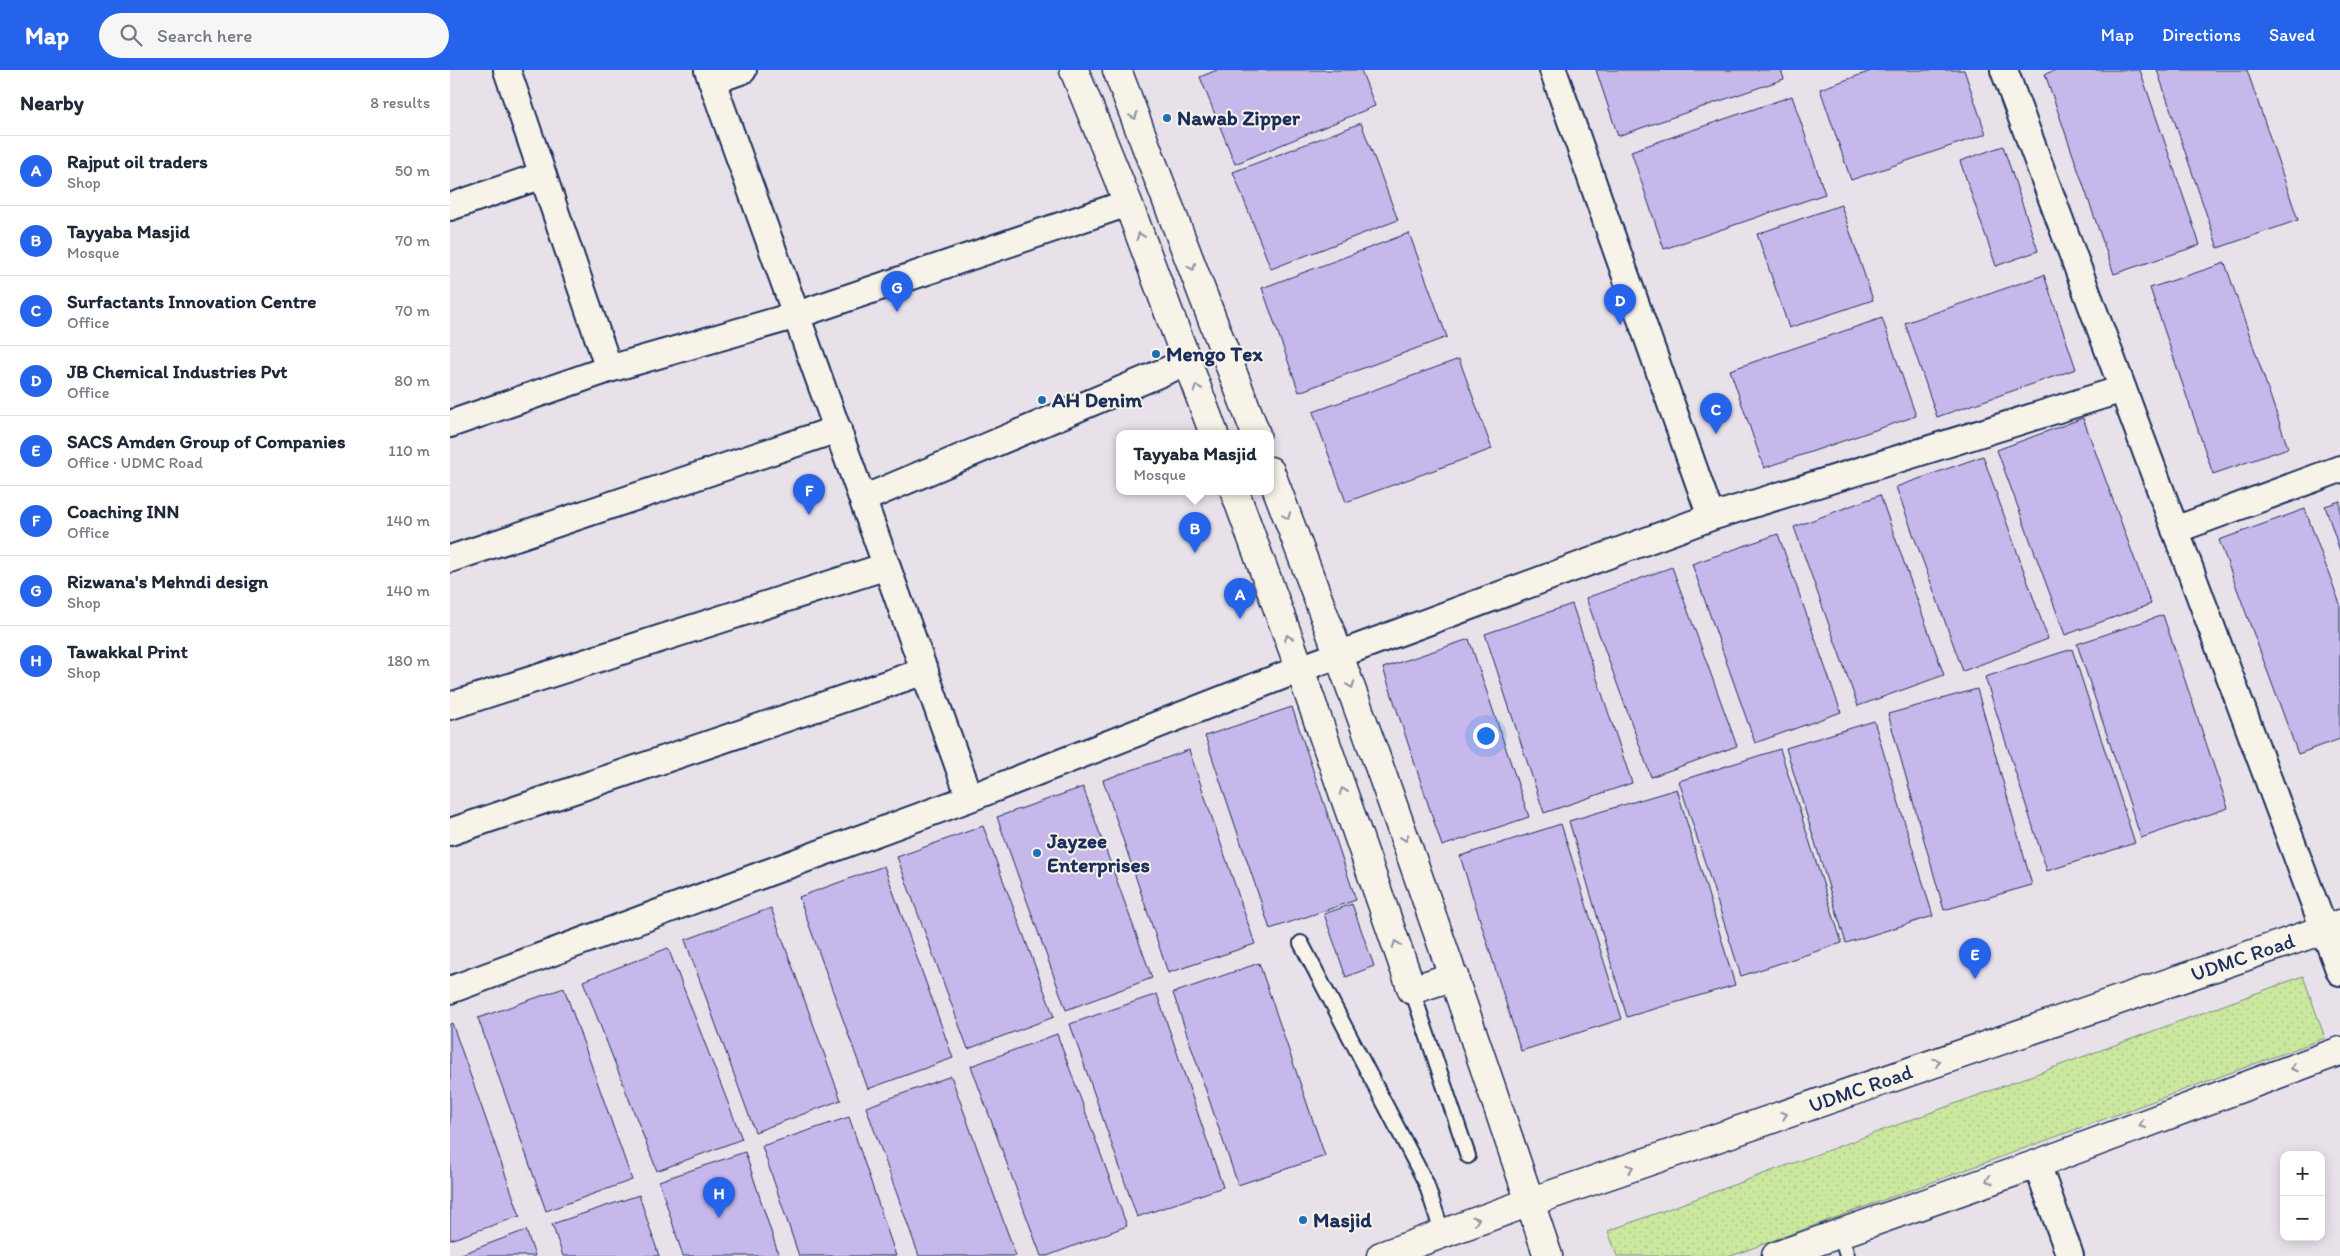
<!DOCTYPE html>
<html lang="en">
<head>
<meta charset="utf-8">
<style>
	body { margin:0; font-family:Itim,sans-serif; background:#f6f6f7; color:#1f2937 }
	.controls { position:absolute; right:15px; bottom:15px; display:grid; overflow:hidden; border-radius:10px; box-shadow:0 2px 12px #0003 }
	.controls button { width:45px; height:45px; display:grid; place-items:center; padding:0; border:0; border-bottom:1px solid #e0e1e3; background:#fff; color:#1f2937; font:25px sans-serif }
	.you { position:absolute; left:1035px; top:665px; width:18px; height:18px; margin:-12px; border:4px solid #fff; border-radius:50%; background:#1a73e8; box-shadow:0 0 0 8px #1a73e833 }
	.badge { display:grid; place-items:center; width:32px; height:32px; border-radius:50%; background:#2563eb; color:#fff; font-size:16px; font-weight:700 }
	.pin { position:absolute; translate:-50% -41px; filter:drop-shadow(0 1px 2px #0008) }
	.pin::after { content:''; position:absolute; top:26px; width:18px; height:15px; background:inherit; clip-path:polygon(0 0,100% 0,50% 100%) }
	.popup { position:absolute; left:666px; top:360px; width:158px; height:65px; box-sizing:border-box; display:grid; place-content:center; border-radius:10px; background:#fff; filter:drop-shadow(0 1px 4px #0005); font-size:16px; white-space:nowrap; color:#747a83 }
	.popup b { font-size:19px; color:#1f2937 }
	.popup::after { content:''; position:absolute; left:50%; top:100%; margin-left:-10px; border:10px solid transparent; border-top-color:#fff }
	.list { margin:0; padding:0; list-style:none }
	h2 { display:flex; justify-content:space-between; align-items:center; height:65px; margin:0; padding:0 20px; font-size:21px }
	h2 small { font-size:16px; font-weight:400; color:#747a83 }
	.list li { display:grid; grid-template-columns:32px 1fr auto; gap:15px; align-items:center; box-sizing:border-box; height:70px; padding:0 20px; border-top:1px solid #e0e1e3 }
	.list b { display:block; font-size:19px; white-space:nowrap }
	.list p { margin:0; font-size:16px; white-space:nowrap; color:#747a83 }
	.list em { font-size:16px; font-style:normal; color:#747a83 }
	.icon { flex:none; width:28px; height:28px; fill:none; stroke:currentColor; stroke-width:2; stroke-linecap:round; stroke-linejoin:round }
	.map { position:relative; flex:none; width:1890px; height:1186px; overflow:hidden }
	header { display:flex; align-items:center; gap:30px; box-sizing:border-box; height:70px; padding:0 25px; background:#2563eb; color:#fff }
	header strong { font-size:24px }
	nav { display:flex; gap:28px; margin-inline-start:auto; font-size:18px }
	.search { width:350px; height:45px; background:#f6f6f7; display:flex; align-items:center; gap:12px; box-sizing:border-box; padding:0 18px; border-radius:28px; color:#747a83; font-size:19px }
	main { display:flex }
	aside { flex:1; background:#fff }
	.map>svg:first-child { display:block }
</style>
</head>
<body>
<header>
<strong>Map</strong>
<div class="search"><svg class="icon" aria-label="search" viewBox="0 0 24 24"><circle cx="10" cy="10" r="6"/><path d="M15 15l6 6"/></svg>Search here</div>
<nav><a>Map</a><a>Directions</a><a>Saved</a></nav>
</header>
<main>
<aside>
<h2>Nearby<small>8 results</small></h2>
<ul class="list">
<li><span class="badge">A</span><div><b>Rajput oil traders</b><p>Shop</p></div><em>50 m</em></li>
<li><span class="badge">B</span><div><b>Tayyaba Masjid</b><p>Mosque</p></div><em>70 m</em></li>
<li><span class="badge">C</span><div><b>Surfactants Innovation Centre</b><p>Office</p></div><em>70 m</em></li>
<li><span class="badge">D</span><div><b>JB Chemical Industries Pvt</b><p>Office</p></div><em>80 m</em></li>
<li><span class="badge">E</span><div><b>SACS Amden Group of Companies</b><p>Office · UDMC Road</p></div><em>110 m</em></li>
<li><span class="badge">F</span><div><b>Coaching INN</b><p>Office</p></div><em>140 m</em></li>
<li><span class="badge">G</span><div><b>Rizwana's Mehndi design</b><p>Shop</p></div><em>140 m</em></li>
<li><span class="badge">H</span><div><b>Tawakkal Print</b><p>Shop</p></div><em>180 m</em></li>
</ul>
</aside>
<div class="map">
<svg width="1890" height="1186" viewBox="0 0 1890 1186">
	<defs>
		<pattern id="grass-dots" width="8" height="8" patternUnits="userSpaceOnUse" patternTransform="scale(1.25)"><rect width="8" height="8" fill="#cce89f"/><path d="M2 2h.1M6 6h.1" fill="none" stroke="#afc78b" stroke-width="1.8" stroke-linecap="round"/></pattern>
	</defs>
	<rect width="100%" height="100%" fill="#e8e1e9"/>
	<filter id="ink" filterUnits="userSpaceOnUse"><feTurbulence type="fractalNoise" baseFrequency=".02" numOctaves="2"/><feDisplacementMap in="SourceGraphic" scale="10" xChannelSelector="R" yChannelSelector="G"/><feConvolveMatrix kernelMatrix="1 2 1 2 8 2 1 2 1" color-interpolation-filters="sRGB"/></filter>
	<g filter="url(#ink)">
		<!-- grass -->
		<path fill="url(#grass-dots)" stroke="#748c7e" d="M1853,906L1875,968L1281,1186H1167L1158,1161Z"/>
		<!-- building -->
		<path fill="#c6b8ea" stroke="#1b2f5e" d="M767,0H911L925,36L785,94L750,7Z
			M1146,0H1331L1334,9L1168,66Z
			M1424,0H1514L1536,64L1401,110L1370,19Z
			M1606,0H1690L1750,175L1664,204L1595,4Z
			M1707,0H1797L1848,150L1768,178Z
			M1342,26L1375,124L1214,179L1181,81Z
			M911,53L948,150L821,199L783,102Z
			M1553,76L1588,181L1546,196L1510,91Z
			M1391,135L1423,230L1339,258L1307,164Z
			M959,163L997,267L849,322L812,218Z
			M1775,193L1838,378L1763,404L1700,218Z
			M1594,205L1626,299L1487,347L1455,253Z
			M1432,248L1466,346L1314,398L1280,300Z
			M1009,289L1042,379L896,432L863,342Z
			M1633,348L1701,534L1615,565L1547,380Z
			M1533,386L1598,569L1513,601L1446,417Z
			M1430,425L1494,605L1408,636L1344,457Z
			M1890,431V481L1875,436Z
			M1855,439L1890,534V669L1848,684L1769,470Z
			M1328,464L1391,642L1305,673L1242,494Z
			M1222,497L1287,676L1201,707L1136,528Z
			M1122,534L1182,713L1094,743L1035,564Z
			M1713,545L1778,738L1691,768L1627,574Z
			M1019,569L1079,747L992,776L933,598Z
			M1622,579L1685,773L1597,801L1535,607Z
			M1527,619L1582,815L1494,840L1438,644Z
			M842,637L906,830L820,859L755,666Z
			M1424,651L1483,846L1396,873L1336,678Z
			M1330,679L1392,873L1291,906L1229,711Z
			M739,680L805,874L718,903L653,710Z
			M633,717L702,908L616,940L547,747Z
			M1227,719L1285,915L1177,947L1119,751Z
			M1111,754L1172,949L1071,981L1010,786Z
			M533,756L604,947L518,979L447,787Z
			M434,796L503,988L418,1019L349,827Z
			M902,834L924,896L896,907L874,844Z
			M321,838L391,1030L305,1062L235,870Z
			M218,878L292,1069L207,1101L133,911Z
			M809,893L875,1086L788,1115L723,923Z
			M114,918L182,1110L96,1141L28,948Z
			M707,924L773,1117L687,1147L620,954Z
			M2,953L70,1146L0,1170V954Z
			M607,964L677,1156L597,1186H591L521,996Z
			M501,1006L566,1186H469L416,1037Z
			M399,1047L446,1186H349L312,1076Z
			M295,1082L329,1186H233L209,1111Z
			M189,1125L209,1186H113L102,1154Z
			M76,1160L85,1186H6Z"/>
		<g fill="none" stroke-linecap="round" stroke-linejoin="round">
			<!-- lane casing -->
			<g stroke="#1b2f5e" stroke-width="18">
				<path id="lane" d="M851,873L976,1113L992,1162
					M962,920L1018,1086
					M1390,1162L1397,1186"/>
			</g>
			<!-- street casing -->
			<g stroke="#1b2f5e" stroke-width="30">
				<path id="street" d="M57,0L159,299
					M258,0L520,728
					M1103,0L1261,447
					M1554,0L1890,902
					M262,11L293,0
					M0,137L93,105
					M0,354L159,299L347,245L678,133
					M413,429L737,292
					M1725,460L1890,399
					M0,489L388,359
					M0,636L437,496
					M0,762L475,601
					M0,920L520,728L850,599L1261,447L1673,319
					M1587,1094L1620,1186"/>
			</g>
			<!-- secondary casing -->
			<g stroke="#1b2f5e" stroke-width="31">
				<g id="secondary">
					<path d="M624,0L678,133L764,364"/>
					<path d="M667,0L806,364"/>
					<path d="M820,401C919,660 1010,922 1098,1186"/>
					<path d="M785,422L850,599L962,920L1004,906"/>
					<path id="s1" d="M931,1186L1080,1132L1890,854"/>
					<path d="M1326,1186L1587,1094L1890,981"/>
				</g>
			</g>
			<!-- lane -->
			<use href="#lane" stroke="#f7f3e8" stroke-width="14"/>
			<!-- street -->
			<use href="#street" stroke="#f7f3e8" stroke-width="26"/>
			<!-- secondary -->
			<use href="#secondary" stroke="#f7f3e8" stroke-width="28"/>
		</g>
		<!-- one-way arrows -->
		<defs><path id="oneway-chevron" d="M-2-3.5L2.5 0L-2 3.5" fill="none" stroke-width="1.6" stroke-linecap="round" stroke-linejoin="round" transform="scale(1.25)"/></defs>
		<g stroke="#8991a3">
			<use href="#oneway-chevron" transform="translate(684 46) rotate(69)"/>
			<use href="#oneway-chevron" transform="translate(690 166) rotate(-110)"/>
			<use href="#oneway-chevron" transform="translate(742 197) rotate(69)"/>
			<use href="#oneway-chevron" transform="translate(747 318) rotate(-110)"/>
			<use href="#oneway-chevron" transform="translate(837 446) rotate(69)"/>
			<use href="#oneway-chevron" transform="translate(838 568) rotate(-110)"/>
			<use href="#oneway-chevron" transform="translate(901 615) rotate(70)"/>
			<use href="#oneway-chevron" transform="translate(893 721) rotate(-109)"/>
			<use href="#oneway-chevron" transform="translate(955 768) rotate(70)"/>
			<use href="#oneway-chevron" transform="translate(946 874) rotate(-109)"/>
			<use href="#oneway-chevron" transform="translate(1487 992) rotate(-19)"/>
			<use href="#oneway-chevron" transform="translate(1844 998) rotate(160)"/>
			<use href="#oneway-chevron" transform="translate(1334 1045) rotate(-19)"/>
			<use href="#oneway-chevron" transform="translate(1692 1055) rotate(160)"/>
			<use href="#oneway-chevron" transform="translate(1180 1098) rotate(-19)"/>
			<use href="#oneway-chevron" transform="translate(1539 1110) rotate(161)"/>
			<use href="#oneway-chevron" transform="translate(1026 1150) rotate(-19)"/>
		</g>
	</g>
	<!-- markers -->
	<g fill="#1f6fb2" stroke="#f7f3e8" stroke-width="2">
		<circle cx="717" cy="48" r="5"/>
		<circle cx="706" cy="284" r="5"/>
		<circle cx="592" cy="330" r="5"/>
		<circle cx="587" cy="783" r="5"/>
		<circle cx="853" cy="1150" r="5"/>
	</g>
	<g text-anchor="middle" stroke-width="4" stroke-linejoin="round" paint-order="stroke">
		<!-- poi labels -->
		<g font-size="21" font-weight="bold" fill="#1b2f5e" stroke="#f7f3e8" text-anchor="start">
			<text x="727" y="55">Nawab Zipper</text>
			<text x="716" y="291">Mengo Tex</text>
			<text x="602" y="337">AH Denim</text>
			<text x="597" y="778">Jayzee<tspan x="597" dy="24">Enterprises</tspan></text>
			<text x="863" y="1157">Masjid</text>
		</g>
		<!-- street labels -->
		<g font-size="21" fill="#1b2f5e" stroke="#f7f3e8">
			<text dy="7" stroke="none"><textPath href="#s1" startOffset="912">UDMC Road</textPath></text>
			<text dy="7" stroke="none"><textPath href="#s1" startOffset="508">UDMC Road</textPath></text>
		</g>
	</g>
</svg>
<div class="controls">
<button>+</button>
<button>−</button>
</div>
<div class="you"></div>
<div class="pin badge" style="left:790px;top:549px">A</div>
<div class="pin badge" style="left:745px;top:483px">B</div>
<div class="popup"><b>Tayyaba Masjid</b>Mosque</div>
<div class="pin badge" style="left:1266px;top:364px">C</div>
<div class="pin badge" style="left:1170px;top:255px">D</div>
<div class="pin badge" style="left:1525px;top:909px">E</div>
<div class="pin badge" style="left:359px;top:445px">F</div>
<div class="pin badge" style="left:447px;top:242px">G</div>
<div class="pin badge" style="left:269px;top:1148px">H</div>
</div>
</main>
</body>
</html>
